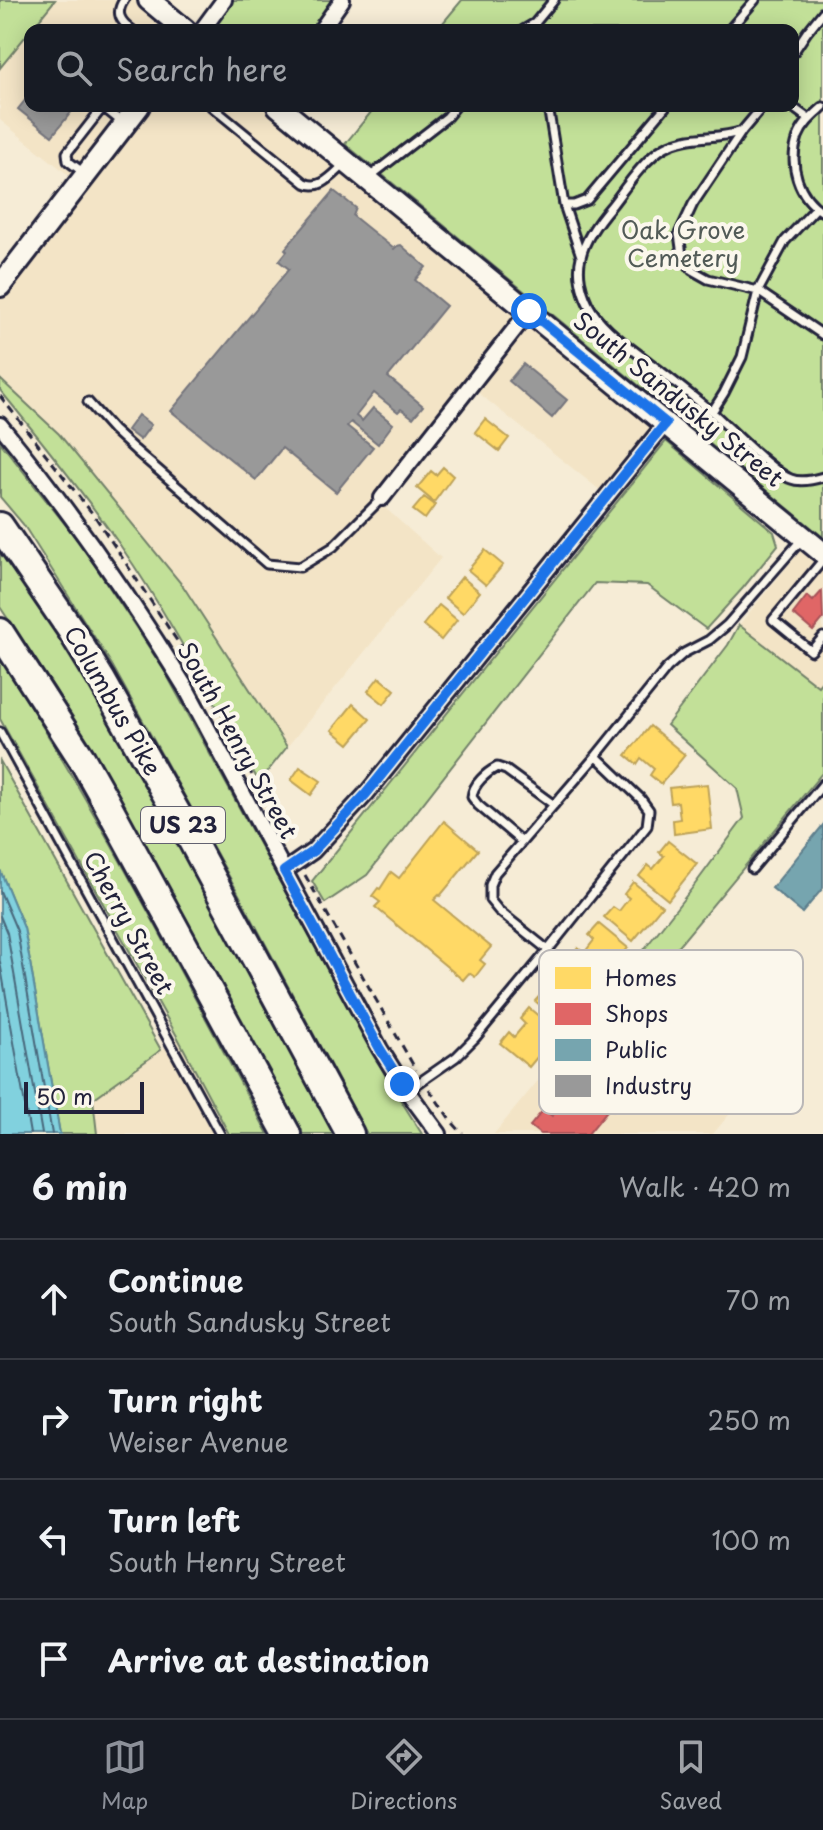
<!DOCTYPE html>
<html lang="en">
<head>
<meta charset="utf-8">
<style>
	body { margin:0; font-family:"Playpen Sans",sans-serif; background:#20242c; color:#f1f3f6 }
	.scale { position:absolute; left:24px; bottom:20px; width:120px; box-sizing:border-box; padding-left:8px; border:4px solid #22223b; border-top:0; font-size:22px; line-height:28px; white-space:nowrap; color:#22223b; -webkit-text-stroke:6px #fbf7ec; paint-order:stroke }
	.stop { position:absolute; width:24px; height:24px; margin:-18px; border:6px solid #1a73e8; border-radius:50%; background:#fff }
	.stop.end { background:#1a73e8; border-color:#fff; box-shadow:0 2px 8px #0008 }
	.list { margin:0; padding:0; list-style:none }
	h2 { display:flex; justify-content:space-between; align-items:center; height:104px; margin:0; padding:0 32px; font-size:34px }
	h2 small { font-size:26px; font-weight:400; color:#9ea1a6 }
	.list li { display:grid; grid-template-columns:52px 1fr auto; gap:24px; align-items:center; box-sizing:border-box; height:120px; padding:0 32px; border-top:2px solid #363941 }
	.list b { display:block; font-size:30px; white-space:nowrap }
	.list p { margin:0; font-size:26px; white-space:nowrap; color:#9ea1a6 }
	.list em { font-size:26px; font-style:normal; color:#9ea1a6 }
	.icon { flex:none; width:44px; height:44px; fill:none; stroke:currentColor; stroke-width:2; stroke-linecap:round; stroke-linejoin:round }
	.map { position:relative; flex:none; width:823px; height:1134px; overflow:hidden }
	.search { position:absolute; background:#171b24; box-shadow:0 4px 20px #0003; left:24px; right:24px; top:24px; height:88px; display:flex; align-items:center; gap:20px; box-sizing:border-box; padding:0 28px; border-radius:16px; color:#9ea1a6; font-size:30px }
	.sheet { height:584px; background:#171b24 }
	nav { display:flex; justify-content:space-around; align-items:center; box-sizing:border-box; height:112px; border-top:2px solid #363941; background:#171b24; font-size:22px; color:#9ea1a6 }
	nav a { display:grid; justify-items:center; gap:4px }
	nav .on { color:#8c9099 }
	.map>svg:first-child { display:block }
</style>
</head>
<body>
<div class="map">
<svg width="823" height="1134" viewBox="0 0 823 1134">
	<rect width="100%" height="100%" fill="#f6ecd6"/>
	<filter id="ink" filterUnits="userSpaceOnUse"><feTurbulence type="fractalNoise" baseFrequency=".0125" numOctaves="2"/><feDisplacementMap in="SourceGraphic" scale="16" xChannelSelector="R" yChannelSelector="G"/><feConvolveMatrix kernelMatrix="1 2 1 2 8 2 1 2 1" color-interpolation-filters="sRGB"/></filter>
	<g filter="url(#ink)">
		<!-- built -->
		<path fill="#f3e4c6" d="M55,0H169L206,30H31Z
			M30,31V106H298L680,420L666,441L616,503L476,391L383,506L441,558L287,747L183,586L59,434L0,379V269L71,177L0,120V68Z
			M816,532L823,537V680L818,686L739,625Z
			M606,998L737,1105L713,1134H494Z
			M178,1038L229,1134H97L92,1099Z"/>
		<!-- green -->
		<path fill="#c2e098" stroke="#72816a" stroke-width="2" d="M0,0H55L0,68Z
			M230,0H336L315,30H208Z
			M462,0H823V537L345,144L376,106H793V30H437Z
			M0,379L59,434L183,586L287,747L259,782C214,702 172,620 120,545C82,491 41,440 0,390Z
			M666,441L774,532L778,545L743,588L706,629L647,585L595,583L367,875L325,903L312,881Z
			M0,442L80,543L164,670L388,1080L422,1134H367L235,887L112,665L23,524L0,497Z
			M0,549L75,654L337,1134H301L137,830L55,689L0,607Z
			M739,625L818,686L823,680V772L676,949L790,1042L737,1105L606,998L693,887L744,818L737,788L667,725L728,645Z
			M0,658C98,811 181,974 268,1134H229L178,1038L0,719Z
			M0,761L161,1050L93,1099L97,1134H60L24,928L0,870Z"/>
		<!-- water -->
		<path fill="#81d1de" stroke="#5b8b9d" stroke-width="2" d="M0,870L24,928L60,1134H0Z"/>
		<!-- homes -->
		<path fill="#ffd966" stroke="#bda259" stroke-width="2" d="M485,419L509,438L499,451L475,432Z
			M443,467L453,476L434,502L417,488L431,471L436,475Z
			M424,497L435,505L425,519L413,510Z
			M485,550L503,565L486,585L468,570Z
			M462,577L480,592L463,613L445,598Z
			M439,605L457,620L441,640L423,625Z
			M379,677L395,690L384,704L368,691Z
			M353,704L370,719L349,744L332,730Z
			M650,726L685,755L661,784L650,775L654,769L641,758L637,764L626,755Z
			M300,767L321,781L311,795L291,780Z
			M707,784L712,829L674,834L673,820L680,819L678,802L671,803L669,788Z
			M444,821L478,850L440,896L439,895L434,900L491,947L480,960L485,964L475,977L469,973L463,980L375,907L380,902L372,896L378,888L380,889L391,872L399,878Z
			M668,841L697,864L668,900L639,876L648,865L653,869L664,856L659,852Z
			M633,882L662,906L633,941L604,917L613,907L619,911L629,898L624,894Z
			M599,924L628,948L599,983L569,959L578,948L584,953L594,940L589,935Z
			M564,966L593,990L564,1025L535,1001L544,991L549,995L560,982L555,978Z
			M529,1008L558,1032L529,1067L500,1043L509,1032L514,1037L525,1024L520,1019Z"/>
		<!-- shops -->
		<path fill="#e06666" stroke="#a75259" stroke-width="2" d="M822,591L823,619L813,631L793,614L807,596L813,601Z
			M591,1063L627,1093L613,1110L610,1107L588,1134H540L530,1126L544,1109L552,1116L580,1083L577,1080Z"/>
		<!-- public -->
		<path fill="#76a5af" stroke="#5d7e8c" stroke-width="2" d="M823,825V888L802,913L772,888Z"/>
		<!-- industry -->
		<path fill="#999" stroke="#75757d" stroke-width="2" d="M30,94V106H76L52,136L18,109Z
			M334,191L356,208L353,216L394,249L397,246L401,245L426,267L415,280L446,306L388,377L423,406L413,418L401,409L398,412L374,393L356,416L362,421L373,408L393,424L378,444L351,422L347,426L373,447L336,492L282,448L256,480L171,411L289,269L279,261L287,251L285,249Z
			M523,364L567,400L552,418L509,381Z
			M138,415L151,425L140,440L127,430Z"/>
		<g fill="none" stroke-linecap="round" stroke-linejoin="round">
			<!-- shore -->
			<path stroke="#48687c" stroke-width="2" d="M0,891L17,931L52,1134
				M0,916L7,933L42,1134
				M0,962L30,1134"/>
			<!-- lane casing -->
			<g stroke="#22223b" stroke-width="13">
				<path id="lane" d="M124,0C115,13 120,21 132,30
					M535,23L554,0
					M523,30L535,23L537,30
					M729,30L755,0
					M793,53L807,32L823,12
					M211,106L305,183C321,191 333,174 345,164
					M548,106L564,205
					M791,106L809,119
					M823,107C813,116 803,124 798,137C788,164 798,197 823,212
					M742,131C718,140 688,134 665,147C645,158 626,187 612,205C599,220 585,238 581,257C577,272 581,290 588,304C601,329 629,346 650,363C671,379 691,395 712,412L724,393L742,357L758,291L708,279L692,270L682,255L679,234L693,204L742,131L763,106
					M84,173L68,161L67,153L103,107L123,123
					M368,178L447,117L456,106
					M816,208L785,241L758,291L823,335
					M581,256L564,205H574L587,200L666,106
					M88,402L113,430L135,450L267,564L300,567L333,547L382,498
					M712,412C729,427 772,472 791,479C801,483 813,480 823,477
					M823,560L773,620L811,651L823,637
					M0,732L220,1134
					M522,842L478,805L472,797C473,784 486,773 497,767L506,770L554,805
					M752,869L823,784
					M548,950L647,826L649,810L641,799L596,756
					M407,1091L456,1057L475,1038L548,950L499,911L490,900V885L495,873L596,756L667,668L684,653L709,640L727,625L802,539"/>
			</g>
			<!-- street casing -->
			<g stroke="#22223b" stroke-width="20">
				<path id="street" d="M202,30L224,0
					M321,30L342,0
					M0,425C69,509 130,597 187,690L380,1049L402,1084L439,1134
					M382,498L529,311
					M284,871L313,851L366,794L666,423"/>
			</g>
			<!-- secondary casing -->
			<g stroke="#22223b" stroke-width="26">
				<path id="secondary" d="M149,0L185,30
					M278,106L823,553
					M0,286L139,106"/>
			</g>
			<!-- highway casing -->
			<g stroke="#22223b" stroke-width="32">
				<path id="highway" d="M0,526L71,630L101,679L184,826L350,1134
					M0,632L82,759L104,798L287,1134"/>
			</g>
			<!-- path -->
			<path stroke="#22223b" stroke-width="3" stroke-dasharray="8 6" stroke-linecap="butt" d="M0,396L96,518L189,659L266,801
				M305,875L416,1070
				M429,1089L452,1122L463,1134"/>
			<!-- lane -->
			<use href="#lane" stroke="#fbf7ec" stroke-width="7"/>
			<!-- street -->
			<use href="#street" stroke="#fbf7ec" stroke-width="14"/>
			<!-- secondary -->
			<use href="#secondary" stroke="#fbf7ec" stroke-width="20"/>
			<!-- highway -->
			<use href="#highway" stroke="#fbf7ec" stroke-width="26"/>
		</g>
	</g>
	<g fill="none" stroke-linecap="round" stroke-linejoin="round" filter="url(#ink)">
		<!-- route -->
		<path stroke="#1a73e8" stroke-width="10" d="M402,1084L380,1049L284,871L313,851L366,794L666,423L529,311"/>
	</g>
	<g text-anchor="middle" stroke-width="8" stroke-linejoin="round" paint-order="stroke">
		<!-- shield labels -->
		<rect fill="#fbf7ec" stroke="#636270" stroke-width="2" x="141" y="807" width="84" height="36" rx="6"/>
		<g font-size="22" font-weight="bold" fill="#22223b">
			<text x="183" y="833">US 23</text>
		</g>
		<!-- park labels -->
		<g font-size="24" fill="#525b57" stroke="#fbf7ec">
			<text x="683" y="239">Oak Grove<tspan x="683" dy="28">Cemetery</tspan></text>
		</g>
		<!-- street labels -->
		<g font-size="24" fill="#22223b" stroke="#fbf7ec">
			<text transform="translate(678 400) rotate(39)" y="8">South Sandusky Street</text>
			<text transform="translate(112 701) rotate(60)" y="8">Columbus Pike</text>
			<text transform="translate(237 741) rotate(61)" y="8">South Henry Street</text>
			<text transform="translate(128 923) rotate(61)" y="8">Cherry Street</text>
		</g>
	</g>
	<!-- legend -->
	<rect x="539" y="950" width="264" height="164" rx="12" fill="#fbf7ec" stroke="#bab7b7" stroke-width="2"/>
	<rect x="555" y="967" width="36" height="22" fill="#ffd966"/>
	<rect x="555" y="1003" width="36" height="22" fill="#e06666"/>
	<rect x="555" y="1039" width="36" height="22" fill="#76a5af"/>
	<rect x="555" y="1075" width="36" height="22" fill="#999"/>
	<g font-size="22" fill="#22223b">
		<text x="605" y="986">Homes</text>
		<text x="605" y="1022">Shops</text>
		<text x="605" y="1058">Public</text>
		<text x="605" y="1094">Industry</text>
	</g>
</svg>
<div class="scale">50 m</div>
<div class="stop" style="left:529px;top:311px"></div>
<div class="stop end" style="left:402px;top:1084px"></div>
<div class="search"><svg class="icon" aria-label="search" viewBox="0 0 24 24"><circle cx="10" cy="10" r="6"/><path d="M15 15l6 6"/></svg>Search here</div>
</div>
<section class="sheet">
<h2>6 min<small>Walk · 420 m</small></h2>
<ul class="list">
<li><svg class="icon" aria-label="ahead" viewBox="0 0 24 24"><path d="M12 20V5M6 11l6-6 6 6"/></svg><div><b>Continue</b><p>South Sandusky Street</p></div><em>70 m</em></li>
<li><svg class="icon" aria-label="right" viewBox="0 0 24 24"><path d="M7 20v-9h11M14 6l5 5-5 5"/></svg><div><b>Turn right</b><p>Weiser Avenue</p></div><em>250 m</em></li>
<li><svg class="icon" aria-label="left" viewBox="0 0 24 24"><path d="M17 20v-9H6M10 6l-5 5 5 5"/></svg><div><b>Turn left</b><p>South Henry Street</p></div><em>100 m</em></li>
<li><svg class="icon" aria-label="arrive" viewBox="0 0 24 24"><path d="M6 21V4h12l-3 4 3 4H6"/></svg><div><b>Arrive at destination</b></div></li>
</ul>
</section>
<nav>
<a class="on"><svg class="icon" aria-label="map" viewBox="0 0 24 24"><path d="M3 6l6-2 6 2 6-2v14l-6 2-6-2-6 2zM9 4v14M15 6v14"/></svg>Map</a>
<a><svg class="icon" aria-label="directions" viewBox="0 0 24 24"><path d="M12 3l9 9-9 9-9-9zM9 14v-3h6M13 9l2 2-2 2"/></svg>Directions</a>
<a><svg class="icon" aria-label="saved" viewBox="0 0 24 24"><path d="M7 4h10v16l-5-4-5 4z"/></svg>Saved</a>
</nav>
</body>
</html>
